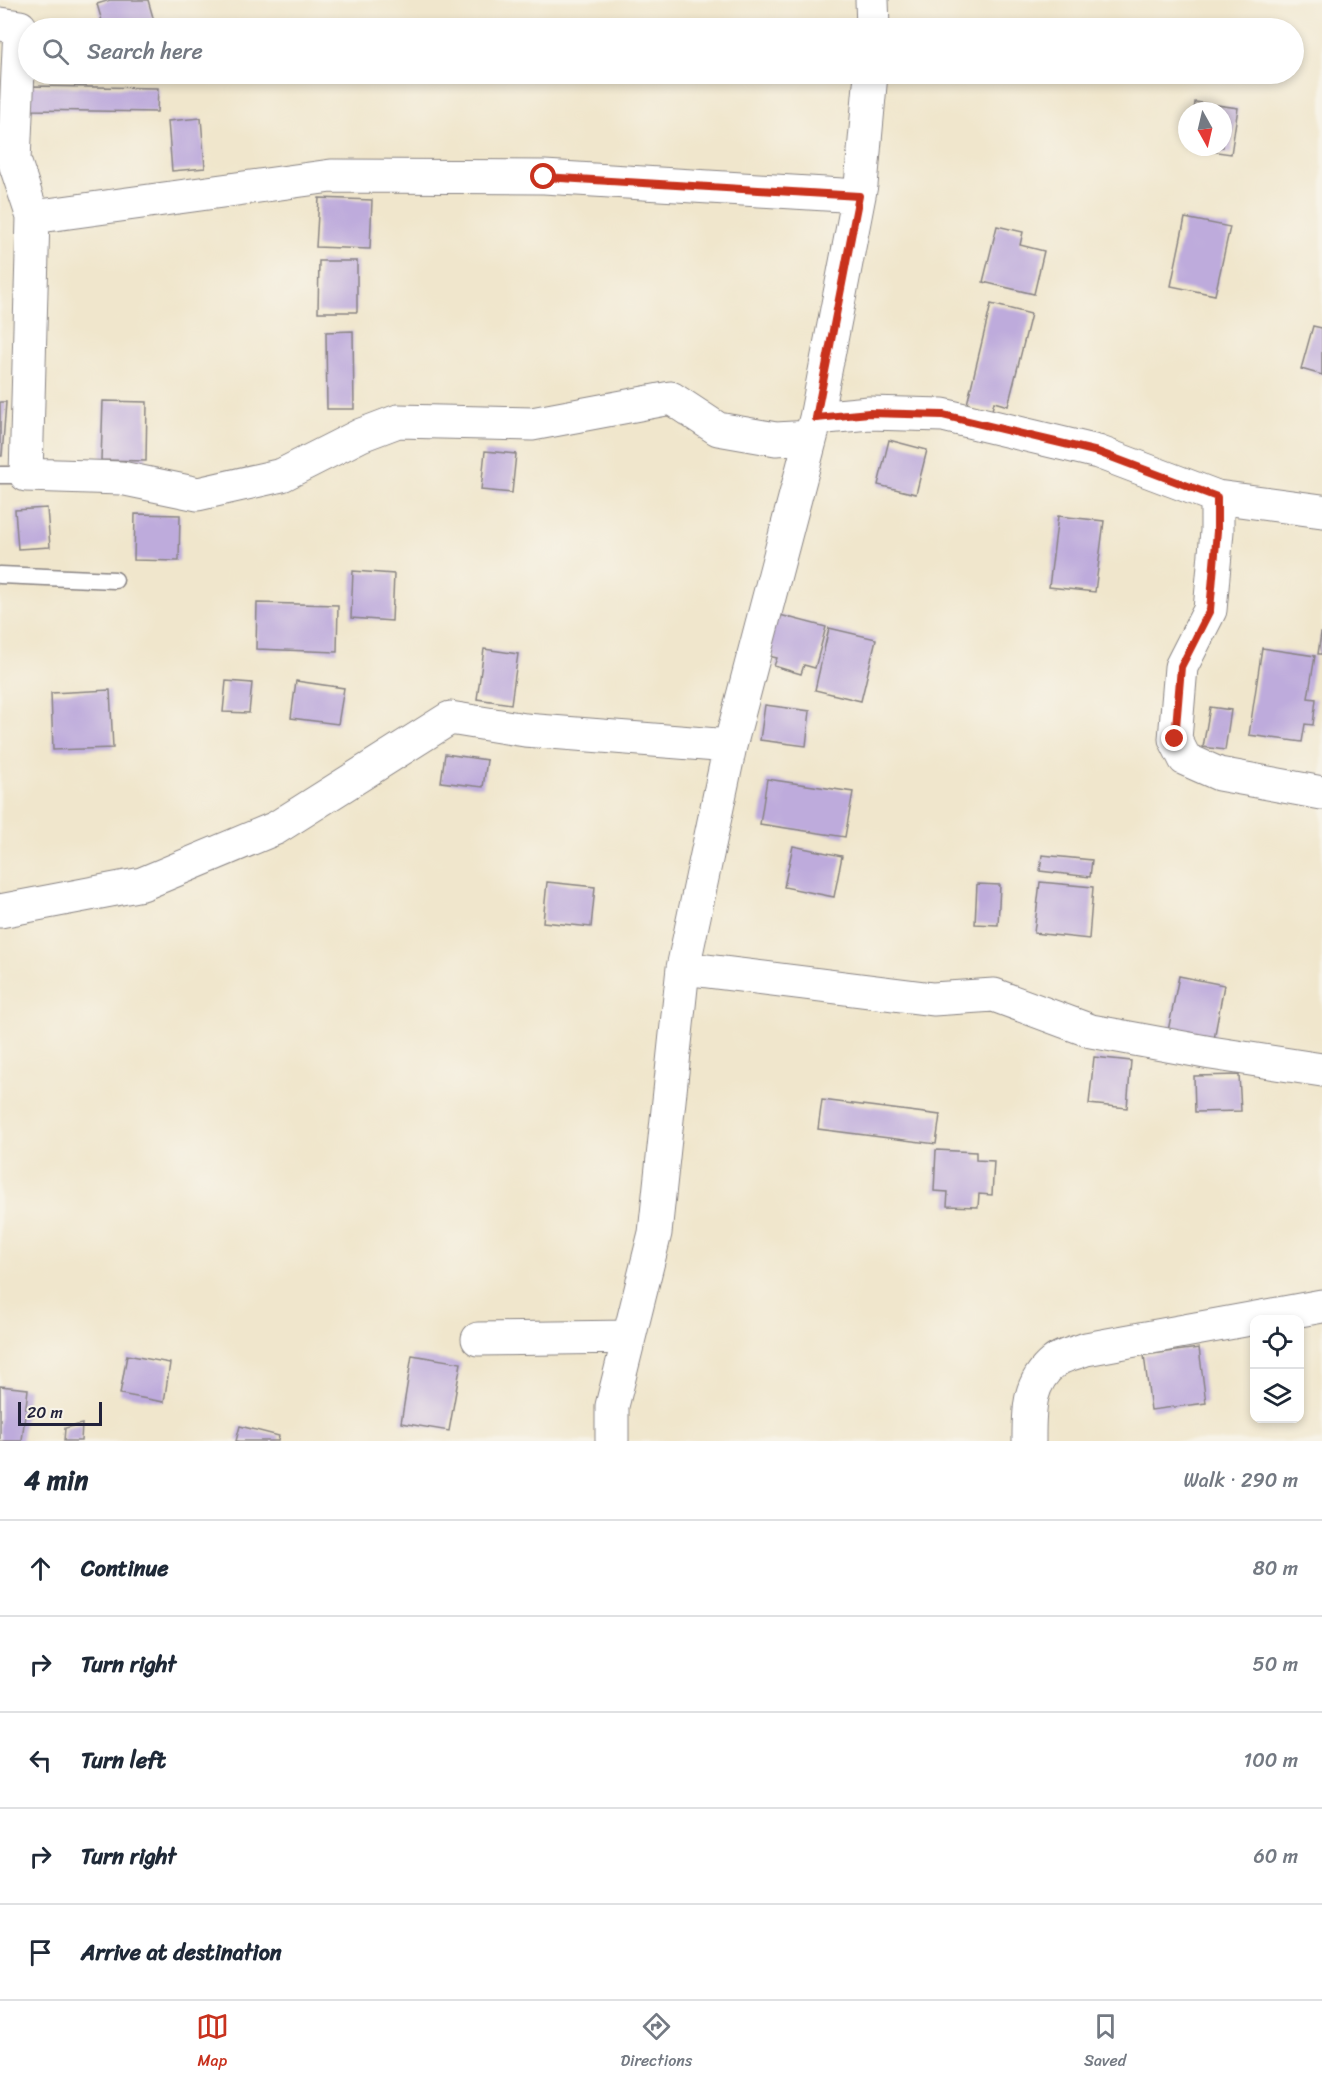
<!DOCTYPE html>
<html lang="en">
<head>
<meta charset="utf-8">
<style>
	body { margin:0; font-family:Sriracha,sans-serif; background:#f6f6f7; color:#1f2937 }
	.controls { position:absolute; right:18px; bottom:18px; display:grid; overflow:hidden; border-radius:12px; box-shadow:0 3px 9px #0003 }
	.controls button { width:54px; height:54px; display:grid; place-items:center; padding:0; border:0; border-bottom:2px solid #e0e1e3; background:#fff; color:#1f2937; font:30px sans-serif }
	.compass { position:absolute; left:1178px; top:102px; width:54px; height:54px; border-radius:50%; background:#fff; box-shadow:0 3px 9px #0003; rotate:172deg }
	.scale { position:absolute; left:18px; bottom:15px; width:84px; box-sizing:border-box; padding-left:6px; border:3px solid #22223b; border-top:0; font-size:16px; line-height:21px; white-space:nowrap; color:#22223b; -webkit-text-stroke:4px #f7f3e8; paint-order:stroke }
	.stop { position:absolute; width:18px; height:18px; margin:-14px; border:4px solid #c8321e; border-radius:50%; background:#fff }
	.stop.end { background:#c8321e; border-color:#fff; box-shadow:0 2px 6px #0008 }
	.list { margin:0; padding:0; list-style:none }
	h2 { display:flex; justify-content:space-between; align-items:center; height:78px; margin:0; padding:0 24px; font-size:26px }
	h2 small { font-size:20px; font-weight:400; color:#747a83 }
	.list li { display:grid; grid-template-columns:39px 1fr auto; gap:18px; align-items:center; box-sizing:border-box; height:96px; padding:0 24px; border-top:2px solid #e0e1e3 }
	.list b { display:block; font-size:22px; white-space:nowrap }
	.list em { font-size:20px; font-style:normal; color:#747a83 }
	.icon { flex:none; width:33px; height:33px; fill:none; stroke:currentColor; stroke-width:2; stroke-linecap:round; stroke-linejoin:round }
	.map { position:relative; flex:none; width:1322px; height:1441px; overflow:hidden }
	.search { position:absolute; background:#fff; box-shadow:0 3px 9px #0003; left:18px; right:18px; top:18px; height:66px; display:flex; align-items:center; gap:15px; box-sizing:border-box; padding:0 21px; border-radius:33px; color:#747a83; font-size:22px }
	.sheet { height:558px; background:#fff }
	nav { display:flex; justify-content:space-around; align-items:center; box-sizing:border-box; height:84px; border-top:2px solid #e0e1e3; background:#fff; font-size:16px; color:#747a83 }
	nav a { display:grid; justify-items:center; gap:3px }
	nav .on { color:#c8321e }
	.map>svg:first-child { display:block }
</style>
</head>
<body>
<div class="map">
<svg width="1322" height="1441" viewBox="0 0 1322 1441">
	<rect width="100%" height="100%" fill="#f7f3e8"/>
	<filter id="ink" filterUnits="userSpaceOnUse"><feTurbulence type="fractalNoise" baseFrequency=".0167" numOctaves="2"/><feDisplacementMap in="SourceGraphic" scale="12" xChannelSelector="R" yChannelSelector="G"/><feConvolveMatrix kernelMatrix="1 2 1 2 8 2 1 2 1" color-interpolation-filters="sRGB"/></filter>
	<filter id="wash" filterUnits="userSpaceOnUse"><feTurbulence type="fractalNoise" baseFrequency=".008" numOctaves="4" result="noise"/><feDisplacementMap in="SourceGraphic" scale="24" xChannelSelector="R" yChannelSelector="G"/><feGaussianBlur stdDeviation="1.35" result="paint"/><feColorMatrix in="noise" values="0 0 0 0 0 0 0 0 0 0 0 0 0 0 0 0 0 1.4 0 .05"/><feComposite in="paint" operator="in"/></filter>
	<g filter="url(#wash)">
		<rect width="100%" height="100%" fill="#f0e6cc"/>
		<g id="blocks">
			<!-- building -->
			<path fill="#beabdc" d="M110,0H148L156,28H104L97,4Z
				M1027,21L1055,27V28H1025Z
				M30,86L158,88L157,112L30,110Z
				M1195,102L1238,108L1231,154L1189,148L1223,147V111H1194Z
				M201,118L205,168L172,171L168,121Z
				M319,198L372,200L370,249L316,247Z
				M1185,218L1230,227L1215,295L1171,286Z
				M997,226L1023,232L1020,245L1044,251L1034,294L983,282Z
				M319,261H357V312H318Z
				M991,304L1031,314L1008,406L994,402L992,410L967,404Z
				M1313,326L1322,328V375L1301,369Z
				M353,331L354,409H327L326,332Z
				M103,401L147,402L146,461L101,460Z
				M0,402H6L2,456H0Z
				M889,440L927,450L916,494L878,485Z
				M485,451L516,454L512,493L481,490Z
				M47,508L50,547L18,549L15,510Z
				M135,514L180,515L179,561L134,560Z
				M1058,516L1104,521L1095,592L1049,587Z
				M353,571L394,574L392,621L351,618Z
				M257,603L338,605L337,652L256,649Z
				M776,614L826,627L815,668L804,665L801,674L774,666L777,658L765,655Z
				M829,628L876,639L861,701L815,690Z
				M1321,633H1322V654H1318Z
				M1262,648L1315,656L1308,698L1316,699L1313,725L1305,724L1302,742L1249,735Z
				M484,649L518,654L511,704L477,699Z
				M226,681L252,683L249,713L223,712Z
				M296,681L344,688L338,724L291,718Z
				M110,690L113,748L53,750L51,693Z
				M765,705L810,711L806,746L760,740Z
				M1210,707L1231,710L1225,750L1203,747Z
				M445,754L487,760L483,787L441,782Z
				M767,779L853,792L845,837L760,824Z
				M793,846L842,856L834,897L784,887Z
				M1042,855L1092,860L1090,877L1040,871Z
				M547,882L595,887L591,927L543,922Z
				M1040,882L1093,887L1089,939L1034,933Z
				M977,884L1000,885L998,925L975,924Z
				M1179,976L1224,985L1213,1045L1167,1036Z
				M1094,1057L1131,1061L1127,1108L1089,1104Z
				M1239,1075L1241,1111L1195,1112L1194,1076Z
				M822,1100L940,1115L936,1144L818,1129Z
				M936,1150L976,1152V1160L994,1161L992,1195L979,1194L978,1207L947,1206L948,1192L934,1191Z
				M1199,1348L1206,1403L1151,1410L1144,1355Z
				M127,1355L170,1363L164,1402L120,1394Z
				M412,1355L461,1363L449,1431L401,1423Z
				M0,1386L28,1389L22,1441H0Z
				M82,1424L81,1441H64L65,1428Z
				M240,1426L279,1436L278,1441H236Z"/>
		</g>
	</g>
	<g filter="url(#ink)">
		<use href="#blocks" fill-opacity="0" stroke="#898484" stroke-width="1.5"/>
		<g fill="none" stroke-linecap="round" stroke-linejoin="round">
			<!-- service casing -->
			<g stroke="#898484" stroke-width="19">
				<path id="service" d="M0,475H26
					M0,575L115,580"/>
			</g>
			<!-- minor casing -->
			<g stroke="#898484" stroke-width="35">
				<path id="minor" d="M872,0L873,28
					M0,24L20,27L14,160L33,217L26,475L121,478L198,494L282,475L361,435L398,421L532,424L671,398L718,429L776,439L811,437
					M33,217L331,176L544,177L859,196
					M816,418L869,413L943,415L1098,452L1217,497L1322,511
					M1217,497V531L1210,610L1181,667L1175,739L1185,759L1219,774L1322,793
					M0,911L142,884L276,828L450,718L525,730L730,746
					M683,968L933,999L994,995L1091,1031L1211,1053L1322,1070
					M478,1339L629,1337
					M612,1441V1406L655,1233L683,968L730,746L816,418L861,185L871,74
					M1029,1441C1029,1410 1028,1383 1054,1362C1062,1355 1076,1353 1086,1349L1322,1306"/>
			</g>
			<!-- service -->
			<use href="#service" stroke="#fff" stroke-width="16"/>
			<!-- minor -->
			<use href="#minor" stroke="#fff" stroke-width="33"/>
		</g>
	</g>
	<g fill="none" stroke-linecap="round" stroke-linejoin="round" filter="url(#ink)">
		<!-- route -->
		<path stroke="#c8321e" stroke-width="8" d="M544,177L859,196L816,418L869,413L943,415L1098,452L1217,497V531L1210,610L1181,667L1175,739"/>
	</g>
</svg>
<div class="controls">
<button><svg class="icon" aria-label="locate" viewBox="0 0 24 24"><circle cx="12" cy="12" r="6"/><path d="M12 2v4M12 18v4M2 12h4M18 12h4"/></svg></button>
<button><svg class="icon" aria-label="layers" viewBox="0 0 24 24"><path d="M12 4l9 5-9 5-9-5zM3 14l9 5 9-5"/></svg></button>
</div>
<svg class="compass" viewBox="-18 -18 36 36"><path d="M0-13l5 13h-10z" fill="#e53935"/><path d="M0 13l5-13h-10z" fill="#747a83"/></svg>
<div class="scale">20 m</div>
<div class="stop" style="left:544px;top:177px"></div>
<div class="stop end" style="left:1175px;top:739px"></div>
<div class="search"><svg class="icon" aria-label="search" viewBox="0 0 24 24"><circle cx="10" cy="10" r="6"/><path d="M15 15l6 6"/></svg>Search here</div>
</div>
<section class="sheet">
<h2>4 min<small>Walk · 290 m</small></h2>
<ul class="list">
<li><svg class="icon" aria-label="ahead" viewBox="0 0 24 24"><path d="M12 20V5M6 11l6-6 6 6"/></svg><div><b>Continue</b></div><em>80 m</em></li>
<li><svg class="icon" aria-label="right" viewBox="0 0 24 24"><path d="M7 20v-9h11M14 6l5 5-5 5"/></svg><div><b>Turn right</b></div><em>50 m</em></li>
<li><svg class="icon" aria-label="left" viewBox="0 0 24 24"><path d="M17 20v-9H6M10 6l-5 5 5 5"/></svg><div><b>Turn left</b></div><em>100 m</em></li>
<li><svg class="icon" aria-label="right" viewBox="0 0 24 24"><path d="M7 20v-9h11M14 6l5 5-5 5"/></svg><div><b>Turn right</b></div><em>60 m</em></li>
<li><svg class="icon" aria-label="arrive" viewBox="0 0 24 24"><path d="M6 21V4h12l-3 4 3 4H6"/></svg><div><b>Arrive at destination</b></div></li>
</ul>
</section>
<nav>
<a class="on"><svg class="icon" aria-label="map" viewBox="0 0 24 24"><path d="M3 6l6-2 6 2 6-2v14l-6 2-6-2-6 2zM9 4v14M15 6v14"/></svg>Map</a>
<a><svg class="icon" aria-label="directions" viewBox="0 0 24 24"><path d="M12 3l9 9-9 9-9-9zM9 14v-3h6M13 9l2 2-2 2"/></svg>Directions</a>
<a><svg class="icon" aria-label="saved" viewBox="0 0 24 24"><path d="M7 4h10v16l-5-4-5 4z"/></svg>Saved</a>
</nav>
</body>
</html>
